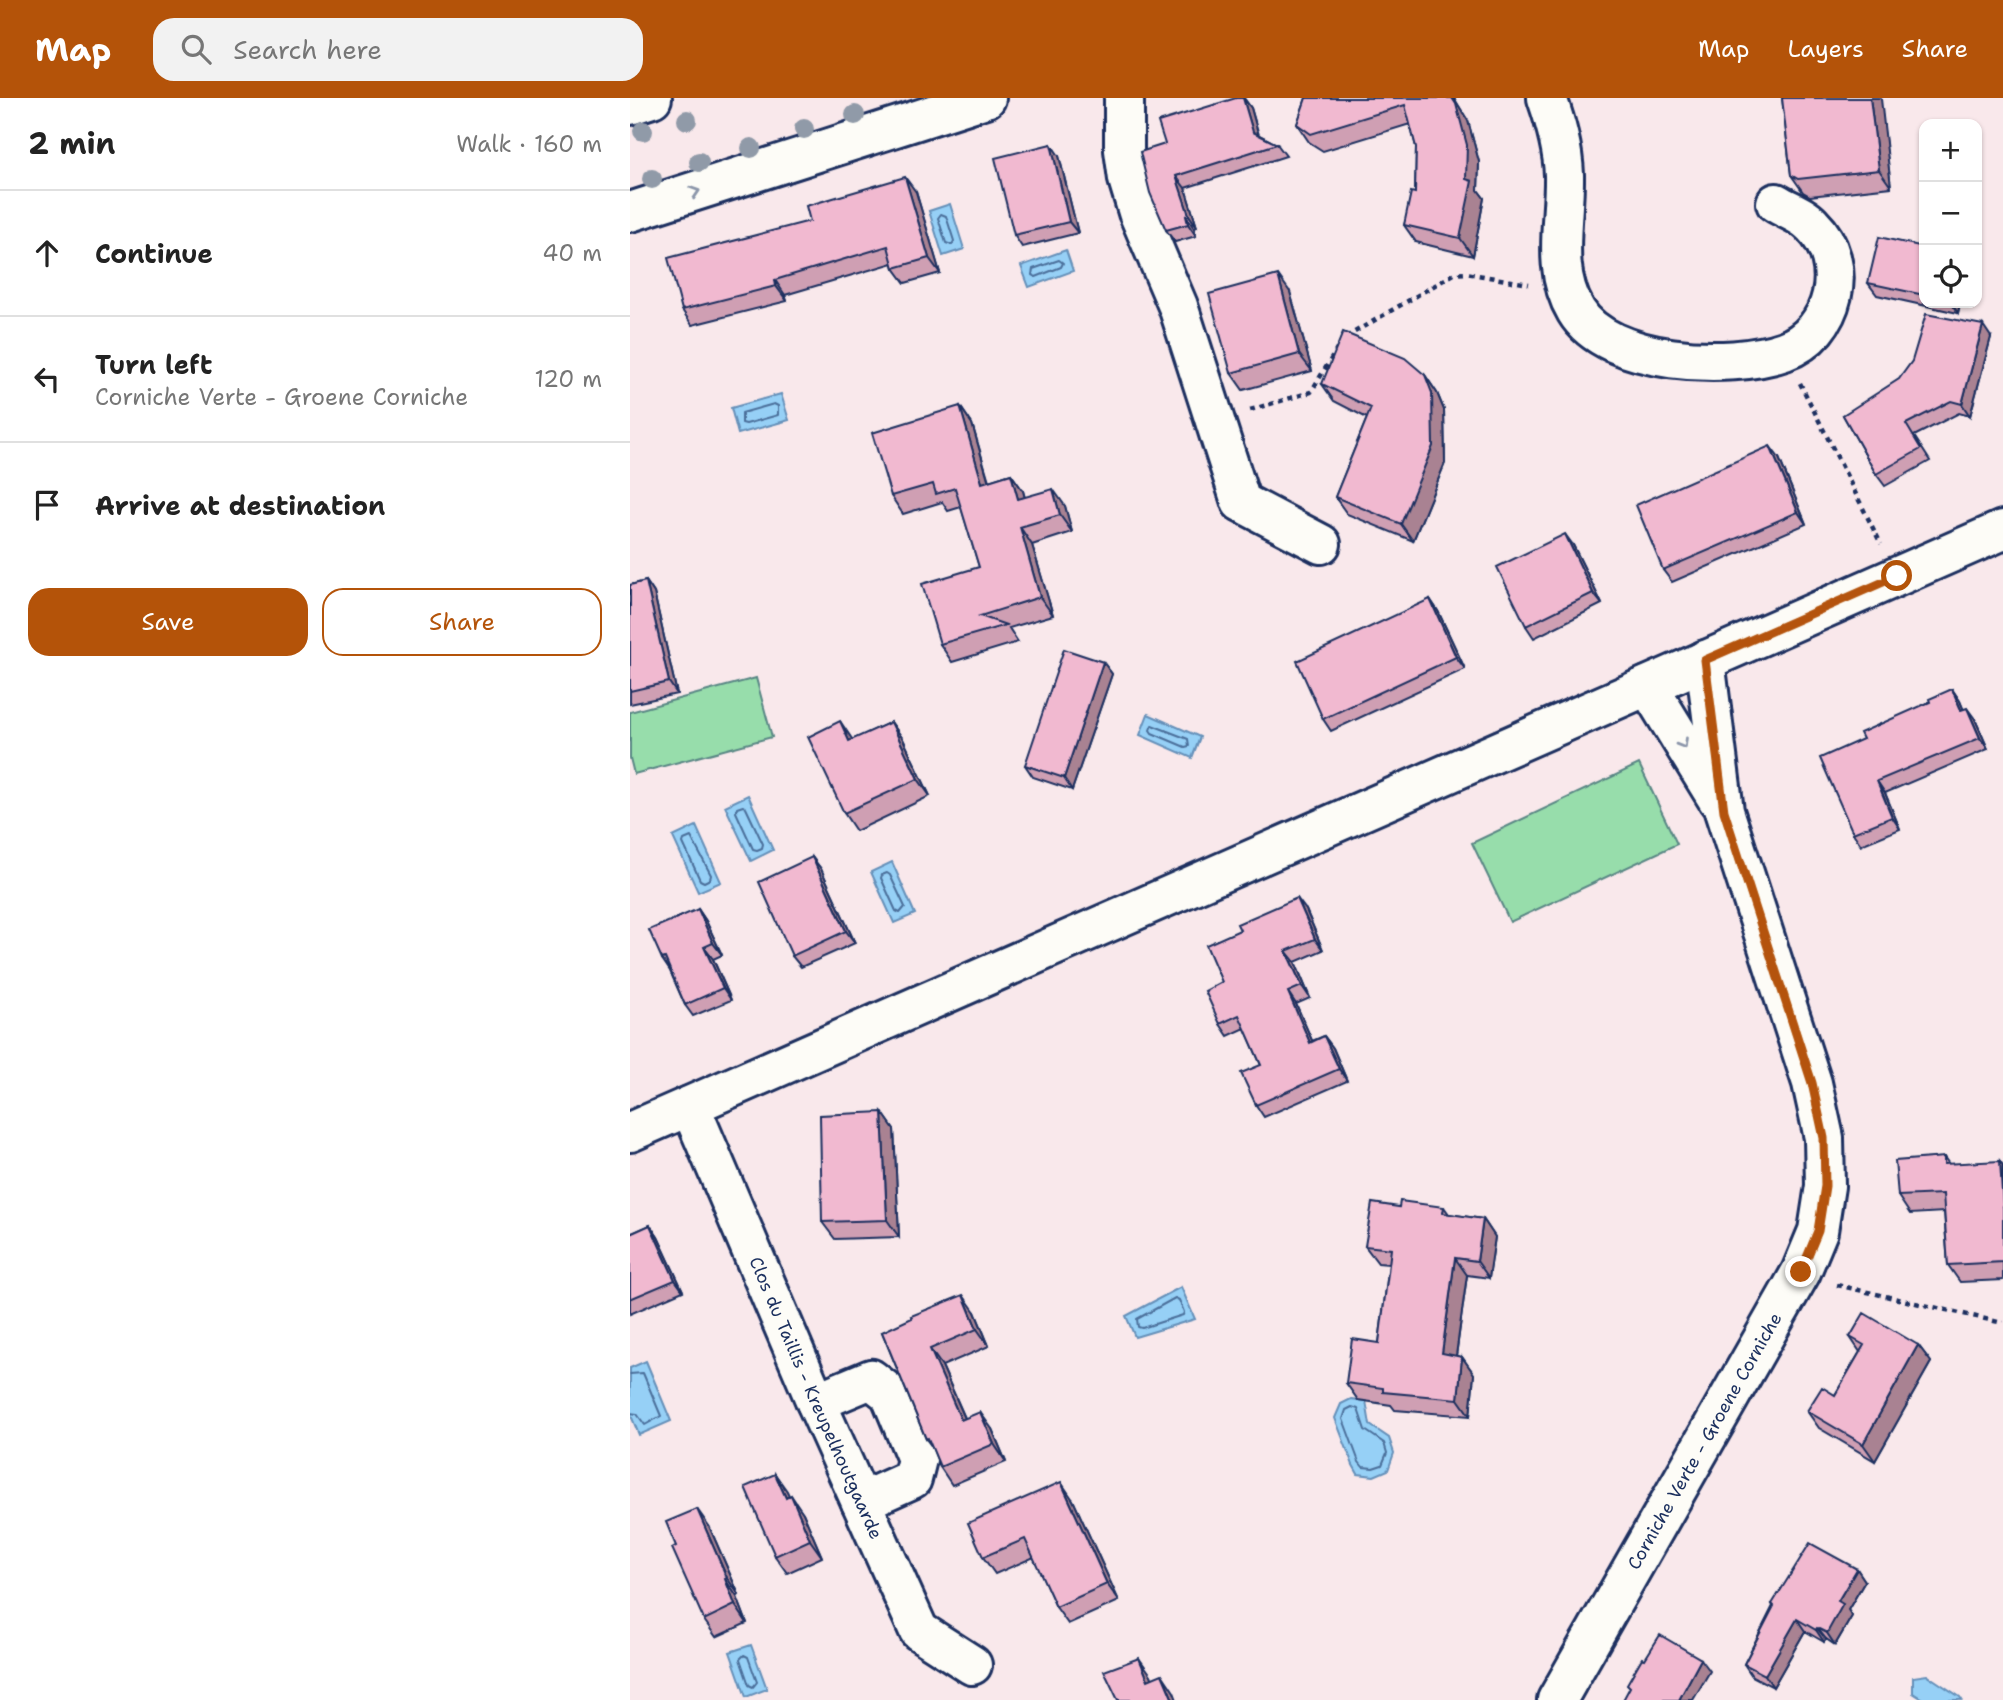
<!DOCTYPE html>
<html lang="en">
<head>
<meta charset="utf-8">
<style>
	body { margin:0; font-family:"Shantell Sans",sans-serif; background:#f2f2f2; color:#222 }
	.controls { position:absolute; right:21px; top:21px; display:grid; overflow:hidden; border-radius:14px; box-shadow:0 2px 5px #0004 }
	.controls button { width:63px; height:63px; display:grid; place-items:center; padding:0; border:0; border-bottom:2px solid #e0e0e0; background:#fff; color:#222; font:35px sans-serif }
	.stop { position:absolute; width:21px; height:21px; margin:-16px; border:5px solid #b45309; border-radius:50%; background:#fff }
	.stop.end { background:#b45309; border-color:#fff; box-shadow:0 2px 7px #0008 }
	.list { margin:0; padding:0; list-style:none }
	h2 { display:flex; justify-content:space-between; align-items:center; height:91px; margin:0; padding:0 28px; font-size:30px }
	h2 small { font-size:23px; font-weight:400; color:#767676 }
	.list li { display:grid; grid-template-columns:46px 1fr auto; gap:21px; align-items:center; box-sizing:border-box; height:126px; padding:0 28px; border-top:2px solid #e0e0e0 }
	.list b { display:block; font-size:26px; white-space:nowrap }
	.list p { margin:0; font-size:23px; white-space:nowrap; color:#767676 }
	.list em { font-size:23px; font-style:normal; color:#767676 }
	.actions { display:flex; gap:14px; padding:21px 28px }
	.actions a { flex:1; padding:16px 0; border:2px solid #b45309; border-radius:21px; text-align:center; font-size:24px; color:#b45309 }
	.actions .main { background:#b45309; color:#fff }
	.icon { flex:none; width:38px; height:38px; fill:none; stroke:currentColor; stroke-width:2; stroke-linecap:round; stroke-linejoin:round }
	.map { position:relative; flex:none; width:1373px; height:1602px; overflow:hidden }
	header { display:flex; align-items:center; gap:42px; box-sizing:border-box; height:98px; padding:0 35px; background:#b45309; color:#fff }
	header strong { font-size:33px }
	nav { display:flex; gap:38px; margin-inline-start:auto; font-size:24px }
	.search { width:490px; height:63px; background:#f2f2f2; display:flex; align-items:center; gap:18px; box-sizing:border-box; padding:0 24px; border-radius:21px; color:#767676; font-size:26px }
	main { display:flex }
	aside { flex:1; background:#fff }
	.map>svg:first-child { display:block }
</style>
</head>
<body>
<header>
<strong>Map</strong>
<div class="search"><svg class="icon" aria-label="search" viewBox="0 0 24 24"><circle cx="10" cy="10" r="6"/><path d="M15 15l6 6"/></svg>Search here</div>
<nav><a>Map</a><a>Layers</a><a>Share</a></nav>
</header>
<main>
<aside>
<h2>2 min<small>Walk · 160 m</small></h2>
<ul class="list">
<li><svg class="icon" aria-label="ahead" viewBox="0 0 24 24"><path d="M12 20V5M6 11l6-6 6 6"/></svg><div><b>Continue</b></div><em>40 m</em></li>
<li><svg class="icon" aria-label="left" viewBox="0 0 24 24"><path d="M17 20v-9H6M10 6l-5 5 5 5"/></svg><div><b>Turn left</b><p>Corniche Verte - Groene Corniche</p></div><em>120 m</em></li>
<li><svg class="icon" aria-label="arrive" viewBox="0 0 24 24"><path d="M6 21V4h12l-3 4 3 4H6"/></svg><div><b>Arrive at destination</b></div></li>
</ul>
<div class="actions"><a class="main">Save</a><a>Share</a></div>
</aside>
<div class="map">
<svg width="1373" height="1602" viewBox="0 0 1373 1602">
	<rect width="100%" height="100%" fill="#f9e8eb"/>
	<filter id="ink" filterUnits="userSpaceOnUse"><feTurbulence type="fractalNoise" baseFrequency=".0143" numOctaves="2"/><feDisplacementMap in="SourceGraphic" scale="14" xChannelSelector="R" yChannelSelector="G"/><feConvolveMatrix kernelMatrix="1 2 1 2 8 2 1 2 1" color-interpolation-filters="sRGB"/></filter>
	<g filter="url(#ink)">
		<!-- green -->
		<path fill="#97ddab" stroke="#598684" stroke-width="2" d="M126,580L142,639L4,676L0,660V614Z
			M1009,666L1047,746L880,824L842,745Z"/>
		<!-- water -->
		<path fill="#96d0f6" stroke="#6590b9" stroke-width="2" d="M320,106L334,151L313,158L299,113Z
			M436,152L443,173L399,189L391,168Z
			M151,296L159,322L108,336L101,310Z
			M518,616L570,639L562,660L510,637Z
			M118,697L143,752L121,763L95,708Z
			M66,728L91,784L68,794L43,739Z
			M262,764L285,816L264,825L241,774Z
			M551,1189L565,1221L505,1239L496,1218Z
			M16,1263L41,1323L9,1337L0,1315V1270Z
			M721,1301L736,1303L740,1327L759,1340L764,1355L758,1372L744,1378L728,1376L723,1367L705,1320L711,1306Z
			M121,1547L137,1591L116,1599L100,1554Z
			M1297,1577L1330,1599L1332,1602H1294L1283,1595V1579Z"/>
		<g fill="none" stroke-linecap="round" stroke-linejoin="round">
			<!-- shore -->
			<path stroke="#4c6f9b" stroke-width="2" d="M311,116L316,118L324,143L322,147L316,145L308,120Z
				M429,162L433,165L431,169L406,179L402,177L403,171Z
				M144,306L148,308V317L116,326L112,325V315Z
				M522,627L558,641L559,648L555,649L522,635L520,632Z
				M113,708L116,710L133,746L132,750L127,752L123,751L106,714L107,710Z
				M61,739L81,777L80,781L74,784L70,782L53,745L54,742Z
				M257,775L260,777L275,809L270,815L266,813L251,780L252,777Z
				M545,1200L549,1202L554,1214L553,1217L512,1230L508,1229L507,1221Z
				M0,1276L13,1275L31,1318L15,1327L7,1316L0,1315
				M722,1309L728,1311L735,1332L754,1345L757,1355L752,1367L743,1370L733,1369L729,1364L713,1321L716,1312Z
				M114,1557L118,1559L127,1584L123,1589L119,1587L110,1561Z"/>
			<!-- minor casing -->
			<g stroke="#1b2f5e" stroke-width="44">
				<g id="minor">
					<path d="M494,0V52L498,81L508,114L548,208L611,404L691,446"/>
					<path d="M917,0C926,26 933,50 934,77C935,123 921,171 946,213C978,267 1101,272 1154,253C1205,235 1221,165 1182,127C1173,117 1157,112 1146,105"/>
					<path d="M0,7L22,0"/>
					<path d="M0,114L356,0"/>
					<path d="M1018,588L1088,702"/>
					<path id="s1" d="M60,1008L186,1304L289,1533L342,1567"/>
					<path d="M0,1034L1373,432"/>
					<path d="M186,1304L241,1281L260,1296L287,1361L282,1381L231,1404"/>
					<path id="s2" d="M927,1602L1171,1174L1188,1133L1195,1088L1194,1040L1182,985L1094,713L1075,562"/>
				</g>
			</g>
			<!-- path -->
			<path stroke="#1b2f5e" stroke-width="4.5" stroke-dasharray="5 5" stroke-linecap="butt" d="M716,239L824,176L836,175L899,186
				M1170,285L1251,446
				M620,312L681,294L707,251
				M1207,1187L1373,1225"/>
			<!-- minor -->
			<use href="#minor" stroke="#fdfcf7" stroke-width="38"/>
		</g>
		<!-- trees -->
		<g fill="#909aa8">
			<circle cx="225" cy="17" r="10"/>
			<circle cx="57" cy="22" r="10"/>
			<circle cx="174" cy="31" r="10"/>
			<circle cx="13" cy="33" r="10"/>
			<circle cx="121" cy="50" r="10"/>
			<circle cx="69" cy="64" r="10"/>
			<circle cx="22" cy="81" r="10"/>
		</g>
		<!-- wall -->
		<path fill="#cf9fb3" stroke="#1b2f5e" stroke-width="2" d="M606,0H614L621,10L629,37L647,46L656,58L555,90L567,129L564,130L566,138L545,144L536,132L535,46Z
			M676,0H824L838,23L849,64L848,92L854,100L843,158L786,144L774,127L785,95L786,49L780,26L693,53L679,44L667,26Z
			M1152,0H1250L1261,89L1180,98L1173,94L1161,77Z
			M429,58L448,135L392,149L384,137Z
			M286,94L310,175L275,185L264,170L263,165L155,197L157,203L62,227L52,212Z
			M1294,149V205H1330L1328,215L1247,197L1238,185Z
			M660,194L682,273L613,292L601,275Z
			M1361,239L1340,318L1329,315L1284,338L1300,363L1255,388L1246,376L1213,317Z
			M795,277L807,295L814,312L815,365L783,443L717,416L705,399L737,320L704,303L692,286Z
			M330,308L342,326L359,383L381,376L393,393L395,400L435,408L442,434L402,447L423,517L379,530L388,544L322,564L310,546L349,469L331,409L318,413L312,404L273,416L261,398Z
			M1149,360L1176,426L1042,484L1033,472Z
			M943,447L972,506L904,540L896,528Z
			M16,483L24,495L47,596L0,606V487Z
			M800,501L808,513L835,571L701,633L693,621Z
			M473,564L482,576L442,692L403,679L395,667Z
			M1322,591L1330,603L1333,611L1345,621L1358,651L1255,695L1270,731L1231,747L1223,735L1233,641Z
			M261,624L273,641L300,698L226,733L214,715L223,642Z
			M182,759L191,771L225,845L171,869L162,858Z
			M68,811L76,823L92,857L83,861L101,902L63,918L55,907L40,873L32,861Z
			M676,812L693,852L665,864L680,900L666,906L682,943L694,938L703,950L717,983L634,1019L626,1007L631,967L615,930L598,938L590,926L592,884Z
			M252,1014L264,1031L269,1139L205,1141L192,1124Z
			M1314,1059L1319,1066L1373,1067V1182L1330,1184L1318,1167L1314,1114L1280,1116L1268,1098Z
			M769,1109H814L819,1116L853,1121L865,1139L859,1180L837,1177L826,1258L832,1259L844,1276L840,1318L765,1312L761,1307L728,1302L716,1285L749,1245L759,1166L748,1165L735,1148Z
			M20,1127L28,1139L53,1193L0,1216V1136Z
			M345,1214L359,1248L312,1268L335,1320L362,1331L376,1364L322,1387L310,1369L302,1349L296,1341L252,1234Z
			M1220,1239L1288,1247L1301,1264L1245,1363L1189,1330L1177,1313L1205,1297L1230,1254Z
			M145,1376L159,1398L173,1415L192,1459L157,1475L145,1458Z
			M443,1402L489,1503L438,1526L426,1509L404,1459L365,1476L353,1459Z
			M79,1428L109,1497L107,1499L117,1525L86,1539L74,1522Z
			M1227,1471L1235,1483L1218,1512L1222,1518L1205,1547L1196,1541L1194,1544L1175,1533L1143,1589L1122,1578L1114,1566L1143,1508L1142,1506Z"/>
		<!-- shaded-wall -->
		<path fill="#a98292" stroke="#1b2f5e" stroke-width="2" d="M613,0L621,10L631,46L623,34Z
			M822,0H824L838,23L849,64L848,92L854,100L843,158L830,140L836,81Z
			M1240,0H1250L1251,1L1261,89L1249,72Z
			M421,46L429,58L448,135L439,124Z
			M546,78L555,90L567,129L559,117Z
			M275,79L286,94L310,175L299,160Z
			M556,118L564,130L566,138L558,126Z
			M648,177L660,194L682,273L669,256Z
			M145,182L155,197L157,203L146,188Z
			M1321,205H1330L1328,215Z
			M1353,227L1361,239L1340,318L1332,306Z
			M795,277L807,295L814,312L815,365L783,443L771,426Z
			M330,308L342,326L364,402L352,385Z
			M1140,348L1149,360L1176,426L1168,414Z
			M381,376L393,393L400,419L388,401Z
			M423,391L435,408L442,434L430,417Z
			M390,429L402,447L423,517L410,499Z
			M935,436L943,447L972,506L963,495Z
			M16,483L24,495L47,596L39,584Z
			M800,501L808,513L835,571L826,559Z
			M473,564L482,576L442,692L434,680Z
			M1322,591L1330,603L1339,624L1331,612Z
			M1337,610L1345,621L1358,651L1350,640Z
			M210,623L222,641L231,660L219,643Z
			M261,624L273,641L300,698L288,681Z
			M1247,683L1255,695L1270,731L1262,719Z
			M182,759L191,771L225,845L216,833Z
			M667,800L676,812L693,852L685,841Z
			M68,811L76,823L92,857L83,845Z
			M74,849L83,861L101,902L93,890Z
			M656,853L665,864L680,900L672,888Z
			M658,894L666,906L688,956L680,945Z
			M694,938L703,950L717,983L709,971Z
			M252,1014L264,1031L269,1139L257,1122Z
			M1370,1063L1373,1067V1110Z
			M853,1121L865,1139L859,1180L847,1163Z
			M20,1127L28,1139L53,1193L45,1182Z
			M825,1160L837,1177L824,1272L812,1255Z
			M333,1197L345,1214L359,1248L347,1231Z
			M1288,1247L1301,1264L1245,1363L1233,1346Z
			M300,1251L312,1268L343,1339L331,1322Z
			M832,1259L844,1276L840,1318L828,1301Z
			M350,1314L362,1331L376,1364L364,1346Z
			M145,1376L157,1393L168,1417L156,1400Z
			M431,1384L443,1402L489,1503L477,1486Z
			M161,1397L173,1415L192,1459L180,1442Z
			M67,1411L79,1428L109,1497L97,1480Z
			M1227,1471L1235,1483L1218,1512L1222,1518L1205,1547L1197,1535L1208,1503Z
			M95,1481L107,1499L117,1525L105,1507Z
			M1167,1521L1175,1533L1143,1589L1135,1577Z
			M1187,1530L1196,1541L1194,1544L1186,1532Z
			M509,1560L521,1577L530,1599L518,1582Z
			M1071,1561L1080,1573L1063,1602H1049Z
			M532,1576L544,1594L547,1602H543Z"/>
		<!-- building -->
		<path fill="#f1b9d0" stroke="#1b2f5e" stroke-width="2" d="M606,0H613L623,34L647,46L546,78L559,117L556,118L558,126L536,132L520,95L510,54L535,46L528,24Z
			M676,0H822L826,6L837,47L836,81L842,83L830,140L774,127L781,94L785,95L786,49L775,7L681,36L667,26Z
			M1152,0H1240L1249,72L1168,81L1161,77Z
			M421,46L439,124L384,137L365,60Z
			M275,79L299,160L264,170L258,148L145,182L146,188L52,212L38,160L180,123L176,108Z
			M1249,139L1294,149V197L1238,185Z
			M648,177L669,256L601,275L579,196Z
			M1296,216L1353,227L1332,306L1321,303L1276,326L1291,351L1246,376L1213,317L1269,281L1282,263Z
			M713,234L775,260L795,277L802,295L803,348L771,426L705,399L741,310L692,286Z
			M330,308L352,385L381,376L388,401L423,391L430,417L390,429L410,499L350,518L376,527L310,546L292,486L349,469L325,390L306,396L303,386L261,398L242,335Z
			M1140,348L1168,414L1033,472L1006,407Z
			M935,436L963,495L896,528L867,469Z
			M16,483L39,584L0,593V487Z
			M800,501L826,559L693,621L667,563Z
			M434,551L473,564L434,680L395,667Z
			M1322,591L1331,612L1337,610L1350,640L1247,683L1262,719L1223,735L1190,660L1233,641L1230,635L1300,604L1299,601Z
			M210,623L219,643L261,624L288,681L214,715L178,639Z
			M182,759L216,833L162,858L129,784Z
			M667,800L685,841L656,853L672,888L658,894L680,945L694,938L709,971L626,1007L611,975L631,967L609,917L590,926L575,893L592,884L576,847L610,832L607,826Z
			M68,811L83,845L74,849L93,890L55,907L35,860L32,861L19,832Z
			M252,1014L257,1122L192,1124L190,1017Z
			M1314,1059V1066L1370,1063L1373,1110V1164L1318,1167L1313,1096L1268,1098L1265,1063Z
			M770,1103L814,1109L813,1115L853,1121L847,1163L825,1160L812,1255L832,1259L828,1301L753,1294V1290L716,1285L722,1241L749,1245L761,1151L735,1148L742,1105L769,1109Z
			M20,1127L45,1182L0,1201V1136Z
			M333,1197L347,1231L300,1251L331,1322L350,1314L364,1346L310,1369L298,1340L296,1341L252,1234L282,1220L281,1218Z
			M1234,1215L1288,1247L1233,1346L1177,1313L1192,1289L1205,1297L1234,1247L1220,1239Z
			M145,1376L156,1400L161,1397L180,1442L145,1458L115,1389Z
			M431,1384L477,1486L426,1509L395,1441L353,1459L338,1425Z
			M67,1411L97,1480L95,1481L105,1507L74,1522L42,1450L46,1448L36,1424Z
			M1180,1445L1227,1471L1208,1503L1213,1506L1197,1535L1187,1530L1186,1532L1167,1521L1135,1577L1114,1566L1144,1508L1142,1506Z
			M1030,1537L1071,1561L1049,1602H993L1000,1589L997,1586L1012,1560L1015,1561Z
			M509,1560L518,1582L532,1576L543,1602H488L474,1573Z"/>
		<!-- one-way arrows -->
		<defs><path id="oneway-chevron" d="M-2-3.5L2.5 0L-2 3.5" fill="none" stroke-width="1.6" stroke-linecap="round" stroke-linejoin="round" transform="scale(1.75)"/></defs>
		<g stroke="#8c96aa">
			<use href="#oneway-chevron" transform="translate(65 94) rotate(-18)"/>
			<use href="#oneway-chevron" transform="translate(1053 646) rotate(59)"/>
		</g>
	</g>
	<g fill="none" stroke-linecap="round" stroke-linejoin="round" filter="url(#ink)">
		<!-- route -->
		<path stroke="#b45309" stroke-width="9" d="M1171,1174L1188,1133L1195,1088L1194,1040L1182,985L1094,713L1075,562L1267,478"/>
	</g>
	<g text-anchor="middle" stroke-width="5" stroke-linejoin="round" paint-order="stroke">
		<!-- street labels -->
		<g font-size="18" fill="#1b2f5e" stroke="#fdfcf7">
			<text dy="6" stroke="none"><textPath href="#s1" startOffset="318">Clos du Taillis - Kreupelhoutgaarde</textPath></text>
			<text dy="6" stroke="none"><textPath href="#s2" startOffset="298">Corniche Verte - Groene Corniche</textPath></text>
		</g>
	</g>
</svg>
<div class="controls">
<button>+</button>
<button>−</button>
<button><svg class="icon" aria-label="locate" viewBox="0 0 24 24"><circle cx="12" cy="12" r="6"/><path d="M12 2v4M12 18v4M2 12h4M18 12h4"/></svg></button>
</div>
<div class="stop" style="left:1267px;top:478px"></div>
<div class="stop end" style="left:1171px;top:1174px"></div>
</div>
</main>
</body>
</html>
